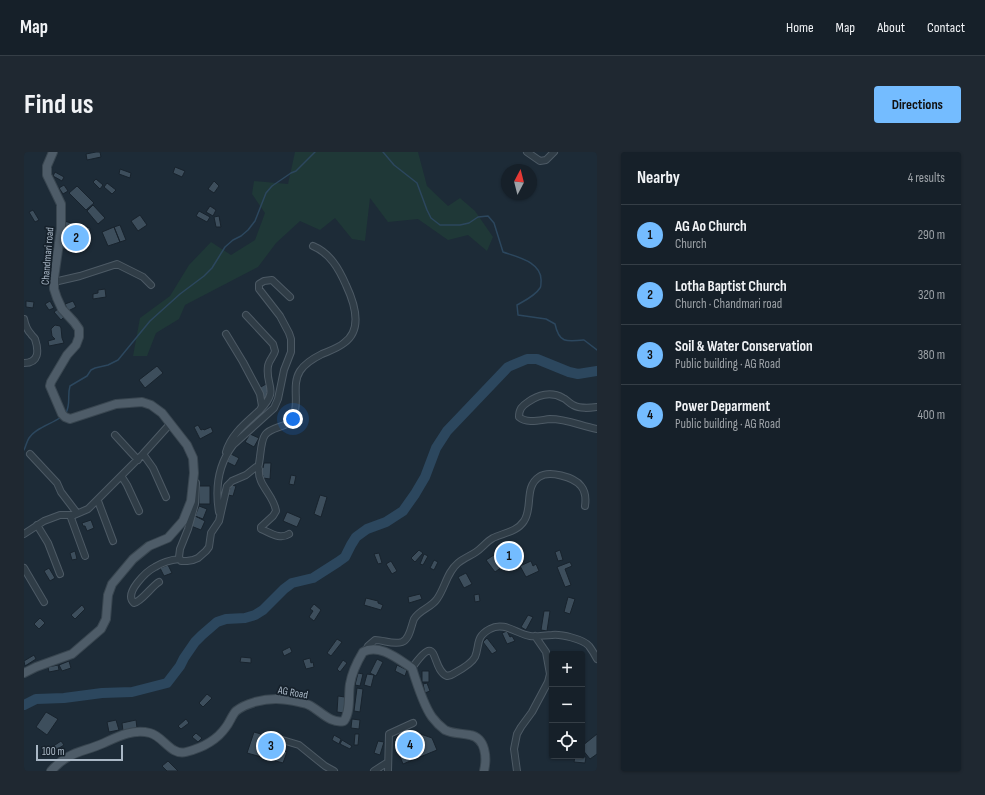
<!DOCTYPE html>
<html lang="en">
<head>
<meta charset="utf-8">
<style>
	body { margin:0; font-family:"Sofia Sans Condensed",sans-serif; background:#1f2831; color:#f1f3f6 }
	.controls { position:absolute; right:12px; bottom:12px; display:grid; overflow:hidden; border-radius:4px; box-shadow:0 1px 3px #0004 }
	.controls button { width:36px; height:36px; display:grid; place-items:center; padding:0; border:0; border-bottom:1px solid #353e46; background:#162029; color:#f1f3f6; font:20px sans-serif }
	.compass { position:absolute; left:477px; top:12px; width:36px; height:36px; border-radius:50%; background:#162029; box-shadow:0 1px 3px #0004; rotate:7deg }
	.scale { position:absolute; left:12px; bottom:10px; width:87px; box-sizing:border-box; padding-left:4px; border:2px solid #a9b7c5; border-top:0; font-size:11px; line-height:14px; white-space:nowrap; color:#a9b7c5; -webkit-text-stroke:3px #16212b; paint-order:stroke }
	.you { position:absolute; left:269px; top:267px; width:14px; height:14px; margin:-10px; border:3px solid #fff; border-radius:50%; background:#1a73e8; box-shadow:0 0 0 6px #1a73e833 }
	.badge { display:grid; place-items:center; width:26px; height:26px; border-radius:50%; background:#74bcff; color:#111; font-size:13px; font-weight:700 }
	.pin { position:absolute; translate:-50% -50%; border:2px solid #fff; box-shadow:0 1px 4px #0006 }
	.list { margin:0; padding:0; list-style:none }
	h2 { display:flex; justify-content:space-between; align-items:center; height:52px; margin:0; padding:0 16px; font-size:17px }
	h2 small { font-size:13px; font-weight:400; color:#9ea3a8 }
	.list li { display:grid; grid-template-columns:26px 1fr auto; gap:12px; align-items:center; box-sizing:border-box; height:60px; padding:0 16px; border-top:1px solid #353e46 }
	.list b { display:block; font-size:15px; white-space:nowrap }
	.list p { margin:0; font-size:13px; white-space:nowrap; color:#9ea3a8 }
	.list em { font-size:13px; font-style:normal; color:#9ea3a8 }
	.icon { flex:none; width:22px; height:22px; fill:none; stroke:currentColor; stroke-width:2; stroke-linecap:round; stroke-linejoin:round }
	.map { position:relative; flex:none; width:573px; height:619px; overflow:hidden; border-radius:4px }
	header { display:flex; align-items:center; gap:24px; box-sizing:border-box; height:56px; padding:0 20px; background:#162029; border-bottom:1px solid #353e46 }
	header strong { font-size:19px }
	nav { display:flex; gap:22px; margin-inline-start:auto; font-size:14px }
	.intro { display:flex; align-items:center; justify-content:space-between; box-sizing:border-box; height:96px; padding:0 24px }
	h1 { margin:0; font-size:28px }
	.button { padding:10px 18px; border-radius:4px; background:#74bcff; color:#111; font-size:14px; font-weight:700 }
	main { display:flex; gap:24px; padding:0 24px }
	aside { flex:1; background:#162029; border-radius:4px; box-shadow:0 1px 3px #0004 }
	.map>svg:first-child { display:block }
</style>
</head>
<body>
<header>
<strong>Map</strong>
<nav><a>Home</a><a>Map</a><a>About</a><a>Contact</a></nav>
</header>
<div class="intro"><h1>Find us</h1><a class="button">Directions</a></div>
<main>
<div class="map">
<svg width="573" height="619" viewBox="0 0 573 619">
	<rect width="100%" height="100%" fill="#1d2b37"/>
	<!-- green -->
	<path fill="#1f3837" d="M271,0H394L403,34L424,54L436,46L451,59L469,85L463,99L444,83L424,88L394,67L364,70L346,46L341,89L328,87L311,66L296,78L276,69L252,91L234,115L161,153L155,167L132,181L123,204H109L116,166L146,144L165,113L187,90L207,103L231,88L241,61L228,42L230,29L264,32Z"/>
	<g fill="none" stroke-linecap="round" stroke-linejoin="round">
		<!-- stream -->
		<path stroke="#2c475e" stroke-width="1.5" d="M359,0L370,13L393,31L403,58L407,66L416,73H436L445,71L454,65L464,64L470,71L479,100C493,105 519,110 517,130C517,132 517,135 516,136C511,144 500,149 493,153L494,163L522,167L531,172C535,191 542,190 560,188L573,198
			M42,261C47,251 43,244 46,234L63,224L67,218L71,216L84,213L94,208L126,169L156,142L180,124L188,116L201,95L209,88L217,84L224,78L231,69L242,41L248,34L267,21L272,19L291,0
			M0,298C2,294 3,289 5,286C11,276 28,272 37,265"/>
		<!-- river -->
		<path stroke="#2c475e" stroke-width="10" d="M0,553L12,547L40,546L78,541L108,540L143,531L156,514L160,506L171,490L178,483L193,470L202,467L221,466L231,463L239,458L260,437L268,431L289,426L314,410L321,405L327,393L332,385L343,377L362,370L379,359L391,342L401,325L412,296L423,279L484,215L503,207H513L545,220L554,222L573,219"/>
	</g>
	<!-- building -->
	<path fill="#3d4e5c" stroke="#18232d" d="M72,0H76L77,5L63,8L62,2Z
		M151,15L161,19L158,25L149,21Z
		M96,17L107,21L106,26L95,22Z
		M31,20L40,25L38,29L29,24Z
		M72,27L79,33L76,37L69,30Z
		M190,29L195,34L190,41L184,37Z
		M83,31L92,38L88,42L80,35Z
		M40,33L44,39L39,42L35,36Z
		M53,34L70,51L62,58L45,41Z
		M69,53L81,66L74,72L63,59Z
		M186,54L192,58L189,64L182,60Z
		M9,58L15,68L11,70L5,60Z
		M175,59L186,65L183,70L172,64Z
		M116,63L123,73L114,79L107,69Z
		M195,64L197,75H192L190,65Z
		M40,69L66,76L64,96L38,97Z
		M96,73L102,88L96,90L90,75Z
		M90,75L96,90L84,94L78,80Z
		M81,137L82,145L69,147V142L74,141V138Z
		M2,149L10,150L9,156L2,155Z
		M26,149L30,156L25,158L21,152Z
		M49,149L52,155L44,159L41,152Z
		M34,157L40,165L37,168L30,160Z
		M31,173L36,174L37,176L38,186L40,191L25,194L24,189L31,187L28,184L27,177Z
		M133,214L139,221L121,236L115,228Z
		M242,232L245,239L243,240L246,247L242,249L235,236Z
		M174,273L177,278L179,277L180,278L187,275L189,280L176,287L170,275Z
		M226,282L235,286L230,295L221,290Z
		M207,302L215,306L211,314L203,310Z
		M240,311H247L246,327L239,326V323L236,322L237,316H239Z
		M267,323L272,324L270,333L265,332Z
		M207,333L212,334L209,344L204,343Z
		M175,334H186V352H175Z
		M296,343L303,345L297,365L290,362Z
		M175,354L183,357L179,367L171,364Z
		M263,360L277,366L273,375L259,369Z
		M171,364L181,369L177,378L167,374Z
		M67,368L70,376L63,379L61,374H59L58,371Z
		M490,393L497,403L480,414L473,404Z
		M395,398L399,401L391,410L387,406Z
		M536,398L539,408L534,409L531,400Z
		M51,399L53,407L48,408L46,401Z
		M355,401L358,411L354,412L350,402Z
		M400,402L404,404L399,413L396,412Z
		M470,403L478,415L471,420L462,408Z
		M410,408L414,410L410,418L406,416Z
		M367,409L373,419L368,422L362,412Z
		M507,409L509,414L512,412L515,419L502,425L496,414Z
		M546,410L548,414L541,417L547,433L541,435L533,415Z
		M144,413L148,421L140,424L136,416Z
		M25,416L31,426L26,429L20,419Z
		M442,421L448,432L440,436L434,425Z
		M396,442L398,447L385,451L384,445Z
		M455,442L456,449L451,450L450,443Z
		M544,445L551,447L546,462L540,460Z
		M342,446L354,449V451L359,453L357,458L340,453Z
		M290,452L297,458L290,469L285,465L289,459L286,457Z
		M58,453L61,457L51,467L47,463Z
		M520,459H526L523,479L517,478Z
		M504,463L509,465L502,478L497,475Z
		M16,466L21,471L15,477L10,472Z
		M483,479L486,485L488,484L491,489L483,492L478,481Z
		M463,486L473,499L468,502L459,490Z
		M313,487L318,490L307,504L303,501Z
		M266,495L268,500L260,504L258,499Z
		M10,503L12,507L1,514L0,509Z
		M217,505L227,506V511L216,510Z
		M286,506L287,511L289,510L290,515L282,517L279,508Z
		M353,507L359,510L352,524L346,521Z
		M319,508L323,511L316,520L313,517Z
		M45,509L47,516L38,519L35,513Z
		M34,513L35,518L25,520L24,515Z
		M373,513L383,518L381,524L371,519Z
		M398,519H405V530H398Z
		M334,521L339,522L336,534L331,533Z
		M343,522L350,523L347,535L340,533Z
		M403,531L406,539L401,541L399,532Z
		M333,536L339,537L336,560L330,559Z
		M183,542L188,546L179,555L175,551Z
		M314,544L321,545L320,561L313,560Z
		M22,560L34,567L23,583L12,575Z
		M162,567L165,571L157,577L154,574Z
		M328,567L336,568L335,577L327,576Z
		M92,568L95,578L85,580L83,570Z
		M112,568L113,576L99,579L98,571Z
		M230,580L237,582L233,596L241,598L244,589L252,592L251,596L263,600L259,611L223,601Z
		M391,580L408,586L413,598L379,612L370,589Z
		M172,581L178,586L174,590L168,585Z
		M331,582H335L334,593H330Z
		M573,582V602L566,607L558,597V594Z
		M310,583L317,587L315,592L308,588Z
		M318,588L328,594L326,597L316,592Z
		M37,589L40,593L27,601L25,597Z
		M354,589L360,590L356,603L350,601Z
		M551,604L562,605L561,611L550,610Z
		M144,609L154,619H143L138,614Z"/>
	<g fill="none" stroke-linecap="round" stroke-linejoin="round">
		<!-- minor casing -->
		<g stroke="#4d5a65" stroke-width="8">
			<path id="minor" d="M503,0L516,9L522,8L530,0
				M30,130L56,124L93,112L119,125L127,133
				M222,163L249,192L251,199C250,204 245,208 244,214C241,235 256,237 236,258
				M0,167C1,172 3,178 7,182C8,184 10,185 11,187C15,199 15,211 0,211
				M573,255C565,256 556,257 549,253C545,251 542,247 539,246C527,239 514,243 504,250C498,254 495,257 495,265C503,272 516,268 526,267C543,267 557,274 573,277
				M91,283L114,308
				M202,300C207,282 223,270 236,258L238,254L236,242L219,210L202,182
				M6,302L33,331L37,340L53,361
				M119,302L129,316L142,345
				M234,316C237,306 236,290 241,283C247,274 264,276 269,266C276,252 267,233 276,219C281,211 290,206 298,202C305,199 314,196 320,191C340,177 330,150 322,133C315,117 306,101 289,94
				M98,325L103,333L115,359
				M172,331L171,352L164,377L156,397L155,405L157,409H163L169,408L174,406L182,399L185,395L187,381L195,369L203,334L208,329L222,323L232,315L235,317C233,333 250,343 252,359L249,364L237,375V377C247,381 256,388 265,382
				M74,349L89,389
				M195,360C191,336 194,313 209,293L250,256L254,247L260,218L267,200V187L265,181L256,164L235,137V132L240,129L248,128L266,145
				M46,363L61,404
				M13,373L24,391L36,422
				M0,382L20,369L36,363H50L64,357L119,302L146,272
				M0,416L20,450
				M135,430C128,434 117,450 110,451C99,441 123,419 131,415C139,410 146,408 155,407
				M342,498L344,494L351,488C360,488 369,493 378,490C386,487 387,474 390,467C396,457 407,456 413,447C421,436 423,420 434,411C440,406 446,404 452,400C458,396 462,390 469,386C479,381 493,380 500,369C509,356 500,335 515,325C525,318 550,325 557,334C562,340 562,347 561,354
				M388,516C416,476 406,517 423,524L427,523C434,519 447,513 451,505C456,493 451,485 466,477C480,469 493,482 506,484C513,485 521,483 528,483C537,482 559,487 565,494C568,498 571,503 573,507
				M255,587L275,593L301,614L310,619
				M350,619L364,610
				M364,619L365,582L389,571
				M493,619L490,597L493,582L497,575L508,560L524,530L526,522L522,500L511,484"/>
		</g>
		<!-- major casing -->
		<g stroke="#394650" stroke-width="10">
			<path id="major" d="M0,521L12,515L48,502L77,477L82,467L84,443L88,432L109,407L125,394L144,386L159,369L167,349L170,321L169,306L163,293L138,261L127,253L118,250L92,252L46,267L41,265L38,262L26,234L27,230L43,203L52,193L55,185V177L50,170L38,157L33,146L30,137V126L37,77V52L23,23V14L29,0
				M27,619C45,599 57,601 80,591C95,584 109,577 126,581C139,584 147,604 162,600C178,596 193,588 202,575C206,570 208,563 212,559C222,551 239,547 252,547C260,547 278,550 285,553C297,559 306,572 320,569C327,559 324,544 326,532C328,520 333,510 339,500C355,491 374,507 388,516C392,529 400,554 408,565C411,569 417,575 421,578C429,582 437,581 446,583C462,586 463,606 460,619"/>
		</g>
		<!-- minor -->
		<use href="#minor" stroke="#303d47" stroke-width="6"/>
		<!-- major -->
		<use href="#major" stroke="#4e5c68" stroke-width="8"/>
	</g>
	<g text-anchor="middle" stroke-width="3.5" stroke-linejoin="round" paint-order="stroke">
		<!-- street labels -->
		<g font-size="11" fill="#a9b7c5" stroke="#16212b">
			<text transform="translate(23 104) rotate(-85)" y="4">Chandmari road</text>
			<text transform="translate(269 540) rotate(10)" y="4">AG Road</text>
		</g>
	</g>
</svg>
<div class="controls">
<button>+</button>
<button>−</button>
<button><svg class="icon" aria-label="locate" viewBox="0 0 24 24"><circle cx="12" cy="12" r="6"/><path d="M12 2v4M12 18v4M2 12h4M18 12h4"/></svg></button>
</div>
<svg class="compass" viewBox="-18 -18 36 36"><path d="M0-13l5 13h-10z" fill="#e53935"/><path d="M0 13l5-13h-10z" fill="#9ea3a8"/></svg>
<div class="scale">100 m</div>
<div class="you"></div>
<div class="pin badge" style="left:485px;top:404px">1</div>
<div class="pin badge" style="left:52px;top:86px">2</div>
<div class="pin badge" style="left:247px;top:594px">3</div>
<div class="pin badge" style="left:386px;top:593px">4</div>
</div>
<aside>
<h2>Nearby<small>4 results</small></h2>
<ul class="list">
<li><span class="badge">1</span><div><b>AG Ao Church</b><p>Church</p></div><em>290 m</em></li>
<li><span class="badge">2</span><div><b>Lotha Baptist Church</b><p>Church · Chandmari road</p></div><em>320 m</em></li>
<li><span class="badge">3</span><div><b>Soil &amp; Water Conservation</b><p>Public building · AG Road</p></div><em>380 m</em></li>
<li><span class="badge">4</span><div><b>Power Deparment</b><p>Public building · AG Road</p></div><em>400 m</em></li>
</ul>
</aside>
</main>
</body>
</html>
